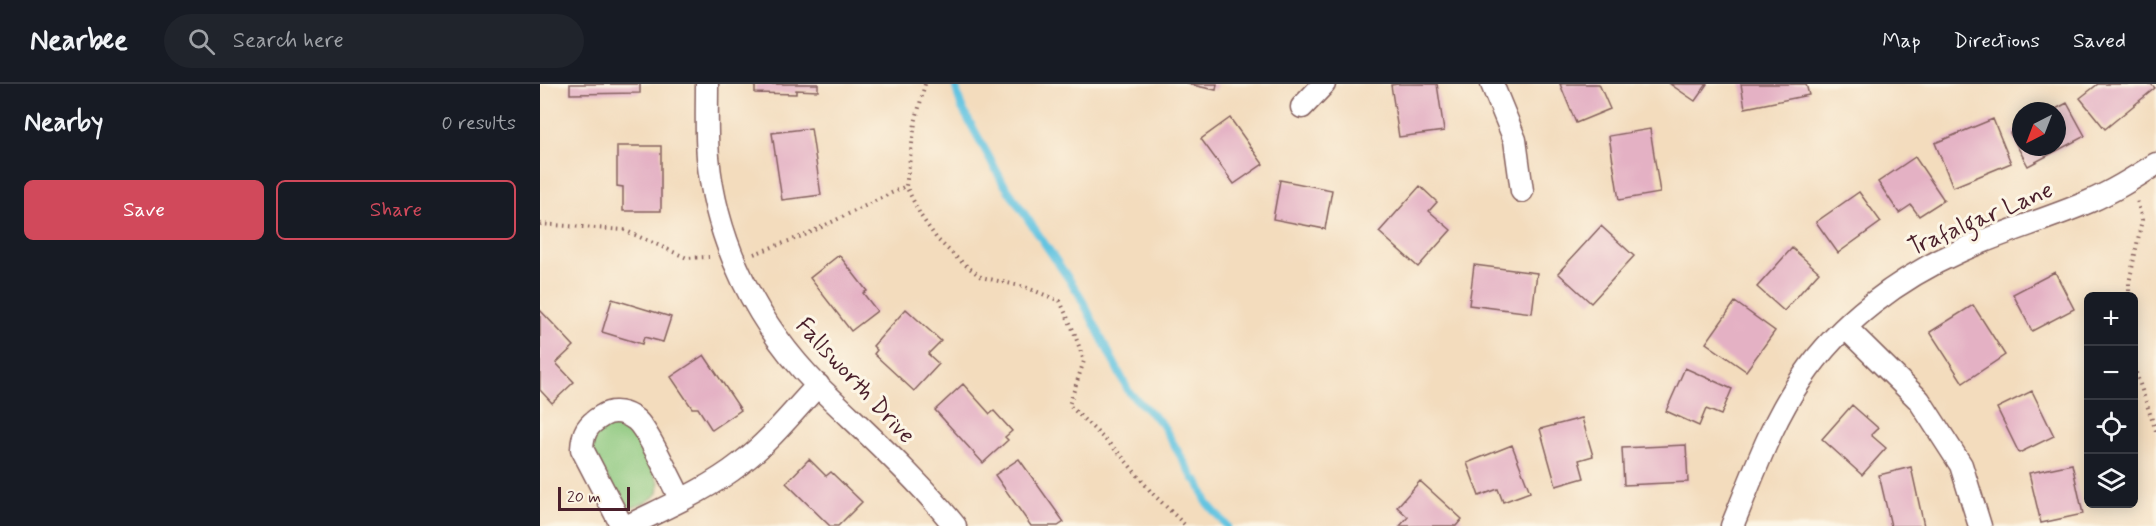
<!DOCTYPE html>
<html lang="en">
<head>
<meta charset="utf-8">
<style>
	body { margin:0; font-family:Mynerve,sans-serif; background:#20242c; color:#f1f3f6 }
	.controls { position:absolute; right:18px; bottom:18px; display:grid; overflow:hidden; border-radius:9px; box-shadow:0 3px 15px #0003 }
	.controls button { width:54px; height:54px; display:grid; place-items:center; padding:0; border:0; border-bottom:2px solid #363941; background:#171b24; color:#f1f3f6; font:30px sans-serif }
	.compass { position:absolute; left:1472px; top:18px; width:54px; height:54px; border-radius:50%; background:#171b24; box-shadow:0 3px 15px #0003; rotate:222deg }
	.scale { position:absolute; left:18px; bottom:15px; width:72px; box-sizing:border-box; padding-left:6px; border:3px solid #4a1f2b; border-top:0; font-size:16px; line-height:21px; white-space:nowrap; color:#4a1f2b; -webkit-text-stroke:4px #fcf5e5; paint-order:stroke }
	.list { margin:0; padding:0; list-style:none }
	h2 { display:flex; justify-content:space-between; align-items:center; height:78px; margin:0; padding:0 24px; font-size:26px }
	h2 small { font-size:20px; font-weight:400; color:#9ea1a6 }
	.actions { display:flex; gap:12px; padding:18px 24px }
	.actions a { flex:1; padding:14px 0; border:2px solid #d1495b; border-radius:9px; text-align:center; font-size:21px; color:#d1495b }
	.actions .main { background:#d1495b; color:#fff }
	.icon { flex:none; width:33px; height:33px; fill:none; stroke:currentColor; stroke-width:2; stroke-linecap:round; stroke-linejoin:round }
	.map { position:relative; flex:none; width:1616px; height:442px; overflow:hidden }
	header { display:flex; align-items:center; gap:36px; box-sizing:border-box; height:84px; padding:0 30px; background:#171b24; border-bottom:2px solid #363941 }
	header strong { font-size:28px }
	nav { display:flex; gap:33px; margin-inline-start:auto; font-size:21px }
	.search { width:420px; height:54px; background:#20242c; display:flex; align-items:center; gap:15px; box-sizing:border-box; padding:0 21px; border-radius:33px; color:#9ea1a6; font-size:22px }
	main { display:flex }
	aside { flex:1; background:#171b24 }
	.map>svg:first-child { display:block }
</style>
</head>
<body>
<header>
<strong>Nearbee</strong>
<div class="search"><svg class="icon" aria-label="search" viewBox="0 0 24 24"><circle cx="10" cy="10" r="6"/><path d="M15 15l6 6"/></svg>Search here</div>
<nav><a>Map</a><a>Directions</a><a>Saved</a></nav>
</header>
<main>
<aside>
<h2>Nearby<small>0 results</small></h2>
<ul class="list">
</ul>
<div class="actions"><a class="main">Save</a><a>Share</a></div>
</aside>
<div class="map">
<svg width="1616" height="442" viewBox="0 0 1616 442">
	<rect width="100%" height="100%" fill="#fcf5e5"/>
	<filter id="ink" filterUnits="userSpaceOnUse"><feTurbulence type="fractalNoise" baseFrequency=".0167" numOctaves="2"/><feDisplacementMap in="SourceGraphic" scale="12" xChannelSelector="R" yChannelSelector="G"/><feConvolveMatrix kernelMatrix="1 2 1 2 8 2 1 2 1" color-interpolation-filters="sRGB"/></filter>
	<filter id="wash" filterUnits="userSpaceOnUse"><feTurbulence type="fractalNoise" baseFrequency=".008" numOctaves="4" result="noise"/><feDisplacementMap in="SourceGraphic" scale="24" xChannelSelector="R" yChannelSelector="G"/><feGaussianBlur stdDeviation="1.35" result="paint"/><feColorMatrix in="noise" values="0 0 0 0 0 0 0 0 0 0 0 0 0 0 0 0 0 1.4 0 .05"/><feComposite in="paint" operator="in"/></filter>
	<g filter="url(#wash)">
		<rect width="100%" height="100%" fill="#f3dcbd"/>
		<!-- green -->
		<path fill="#8ac77d" stroke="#6a7354" stroke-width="1.5" d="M70,338L84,340L91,346L119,399L118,409C110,417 96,424 85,425L52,366L54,350Z"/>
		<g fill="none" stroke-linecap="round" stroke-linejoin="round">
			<!-- stream -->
			<path stroke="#63c4e1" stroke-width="8" d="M415,0L421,22L462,97L539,210L589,308L622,340L654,395L658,397L667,419L687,442"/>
		</g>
		<g id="blocks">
			<!-- building -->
			<path fill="#e4b1c4" d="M30,0H100V9L30,10Z
				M215,0H278V7L256,6V10L215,9Z
				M647,0H677L676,6Z
				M858,0H897L904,47L859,53L851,1Z
				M1020,0H1059L1070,25L1036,39Z
				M1130,0H1167L1155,17Z
				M1201,0H1266L1269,11L1205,24Z
				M1558,0H1611L1615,4L1565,45L1540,14Z
				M1527,19L1545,52L1488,82L1470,49L1481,43V63H1517V27H1512Z
				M690,34L723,80L694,100L661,55Z
				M1453,35L1471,79L1413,103L1395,59Z
				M271,44L281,111L242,116L232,49Z
				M1110,45L1120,109L1079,116L1069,52Z
				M77,62H121V127H83V103L77,102Z
				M1375,73L1404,116L1379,132L1371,121L1359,129L1338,98Z
				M740,96L792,106L785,145L733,135Z
				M880,102L897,118L889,127L911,146L878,183L839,148Z
				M1319,108L1341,138L1298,169L1276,138Z
				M1061,142L1094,172L1051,219L1018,189Z
				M1252,164L1279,188L1244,227L1217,203Z
				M299,171L327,207L323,209L337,227L311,247L270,194Z
				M934,181L997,189L992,229L929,221Z
				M1515,188L1534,225L1492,247L1473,210Z
				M72,215L131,233L123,258L104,253L102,260L62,248Z
				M1195,218L1235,247L1206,287L1166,259Z
				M1433,221L1465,271L1423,299L1390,248Z
				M366,225L401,257L388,270L399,280L374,307L334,270L337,266L333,262Z
				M0,226L34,262L16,279L34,298L12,319L0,306Z
				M164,271L201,326L172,346L158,324H152L131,293Z
				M1145,284L1192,305L1181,331L1166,325L1159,342L1126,327Z
				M423,300L450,330L454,327L472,347L465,353L468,356L443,379L395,326Z
				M1492,307L1514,352L1479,369L1457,324Z
				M1312,321L1338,344L1331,351L1346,364L1322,391L1282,355Z
				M1042,334L1053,372L1039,376L1044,394L1016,402L1000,345Z
				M972,361L990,408L963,418L958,405L939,412L927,379Z
				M1146,361L1148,398L1084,401L1082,364Z
				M269,375L286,392L291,388L322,418L298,442H290L246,399Z
				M479,375L524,438L518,442H491L455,391Z
				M1532,380L1543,430L1501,439L1489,389Z
				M1371,383L1384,442H1351L1339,391Z
				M880,397L922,435L916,442H860L868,433L857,423Z"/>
		</g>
	</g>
	<g filter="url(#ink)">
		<use href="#blocks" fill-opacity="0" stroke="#85615e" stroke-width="1.5"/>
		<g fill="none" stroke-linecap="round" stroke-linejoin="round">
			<!-- street casing -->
			<g stroke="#85615e" stroke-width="25">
				<path id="street" d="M167,0C167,24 166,49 168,73C176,159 217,241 278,302C325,348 374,391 415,442
					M952,0L975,56L982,107
					M762,23L784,0
					M1306,244L1379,316L1421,381L1440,442
					M82,442L42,365C43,348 47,341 62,332C73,325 86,328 96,336C108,346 132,399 141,416
					M88,442C126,423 167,406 200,380C229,358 253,328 278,301
					M1192,442C1213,392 1231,338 1262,294C1300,238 1359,194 1420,167C1462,148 1506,136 1548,118C1572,108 1594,94 1616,80"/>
			</g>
			<!-- path -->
			<path stroke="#85615e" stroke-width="4" stroke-dasharray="1.5 4.5" stroke-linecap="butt" d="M385,0L375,39L366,102L381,132L397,155L418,175L441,193L485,203L520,217L534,248L544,277L529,321L580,370L612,409L646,442
				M0,140L84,146L147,174L169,173
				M214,170L265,151L366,102
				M1589,213V199L1602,136L1597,116
				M1594,283L1616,347"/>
			<!-- street -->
			<use href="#street" stroke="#fff" stroke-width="22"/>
		</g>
	</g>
	<g text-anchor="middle" stroke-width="6" stroke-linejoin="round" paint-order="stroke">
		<!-- street labels -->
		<g font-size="24" fill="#4a1f2b" stroke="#fcf5e5">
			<text transform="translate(1440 134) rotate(-23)" y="8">Trafalgar Lane</text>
			<text transform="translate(316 296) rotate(47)" y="8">Fallsworth Drive</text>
		</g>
	</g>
</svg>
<div class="controls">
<button>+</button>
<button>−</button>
<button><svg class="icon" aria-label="locate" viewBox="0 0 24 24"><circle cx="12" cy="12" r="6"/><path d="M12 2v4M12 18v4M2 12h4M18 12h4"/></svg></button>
<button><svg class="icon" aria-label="layers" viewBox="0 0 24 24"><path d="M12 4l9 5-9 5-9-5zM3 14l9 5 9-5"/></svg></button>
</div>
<svg class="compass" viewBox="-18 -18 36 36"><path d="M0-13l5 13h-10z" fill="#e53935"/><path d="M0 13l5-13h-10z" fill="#9ea1a6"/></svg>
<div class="scale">20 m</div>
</div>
</main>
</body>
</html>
